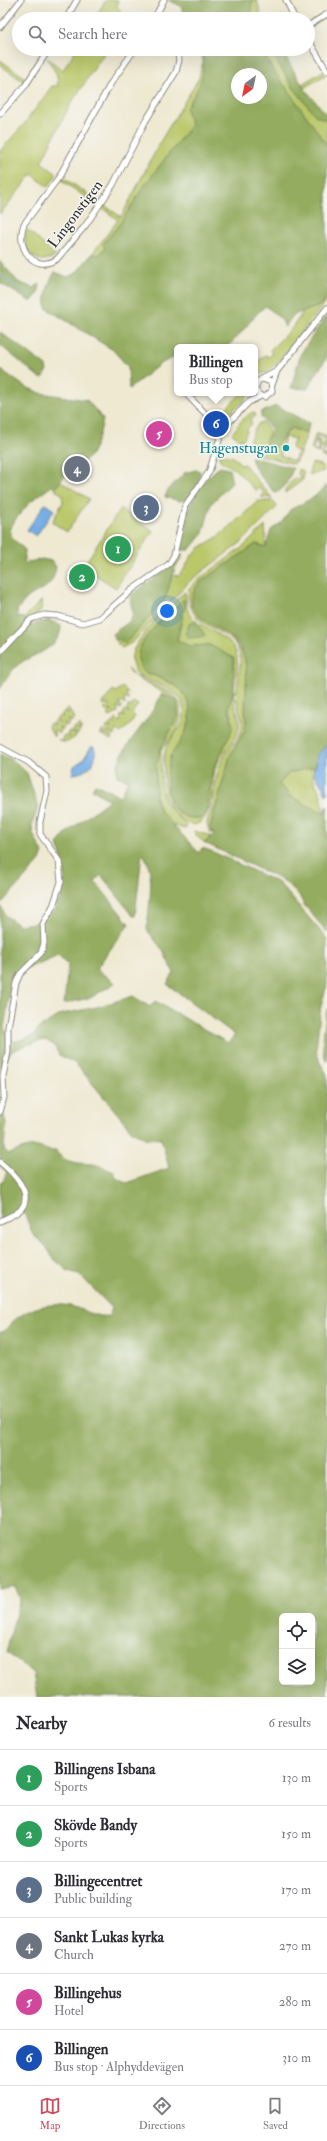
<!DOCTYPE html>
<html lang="en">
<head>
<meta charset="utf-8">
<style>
	body { margin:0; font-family:"IM FELL Double Pica",serif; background:#f2f2f3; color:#2b2b33 }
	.controls { position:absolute; right:12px; bottom:12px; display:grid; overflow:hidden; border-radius:6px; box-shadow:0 4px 16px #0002 }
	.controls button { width:36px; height:36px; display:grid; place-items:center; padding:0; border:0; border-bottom:1px solid #e1e1e2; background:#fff; color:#2b2b33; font:20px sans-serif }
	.compass { position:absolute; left:231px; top:68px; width:36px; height:36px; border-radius:50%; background:#fff; box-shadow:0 4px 16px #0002; rotate:213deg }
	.you { position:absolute; left:167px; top:611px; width:14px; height:14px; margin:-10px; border:3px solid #fff; border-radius:50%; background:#1a73e8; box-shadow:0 0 0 6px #1a73e833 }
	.badge { display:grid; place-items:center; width:26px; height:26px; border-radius:50%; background:#d1495b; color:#fff; font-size:13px; font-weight:700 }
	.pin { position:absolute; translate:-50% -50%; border:2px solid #fff; box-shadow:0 1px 4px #0006 }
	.popup { position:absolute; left:174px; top:344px; width:84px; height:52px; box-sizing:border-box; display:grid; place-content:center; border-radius:6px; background:#fff; filter:drop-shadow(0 1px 3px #0005); font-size:13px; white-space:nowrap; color:#7c7c81 }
	.popup b { font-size:15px; color:#2b2b33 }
	.popup::after { content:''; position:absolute; left:50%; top:100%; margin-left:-8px; border:8px solid transparent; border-top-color:#fff }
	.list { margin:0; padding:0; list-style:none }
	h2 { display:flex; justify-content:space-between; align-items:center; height:52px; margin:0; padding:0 16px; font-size:17px }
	h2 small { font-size:13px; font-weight:400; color:#7c7c81 }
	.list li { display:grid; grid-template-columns:26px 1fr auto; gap:12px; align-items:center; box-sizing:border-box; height:56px; padding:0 16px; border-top:1px solid #e1e1e2 }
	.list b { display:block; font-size:15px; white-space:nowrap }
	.list p { margin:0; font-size:13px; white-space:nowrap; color:#7c7c81 }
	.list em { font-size:13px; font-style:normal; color:#7c7c81 }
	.icon { flex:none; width:22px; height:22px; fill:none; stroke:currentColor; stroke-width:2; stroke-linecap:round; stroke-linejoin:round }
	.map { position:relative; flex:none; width:327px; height:1697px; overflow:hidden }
	.search { position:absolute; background:#fff; box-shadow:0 4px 16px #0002; left:12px; right:12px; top:12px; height:44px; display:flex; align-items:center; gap:10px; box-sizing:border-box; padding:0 14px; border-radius:22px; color:#7c7c81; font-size:15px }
	.sheet { height:388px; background:#fff }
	nav { display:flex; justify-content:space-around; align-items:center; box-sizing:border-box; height:56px; border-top:1px solid #e1e1e2; background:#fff; font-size:11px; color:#7c7c81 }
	nav a { display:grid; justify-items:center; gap:2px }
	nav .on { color:#d1495b }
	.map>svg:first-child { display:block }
</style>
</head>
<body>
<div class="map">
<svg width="327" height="1697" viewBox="0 0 327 1697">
	<rect width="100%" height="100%" fill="#f6f6f2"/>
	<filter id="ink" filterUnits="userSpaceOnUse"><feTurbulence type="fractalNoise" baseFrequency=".025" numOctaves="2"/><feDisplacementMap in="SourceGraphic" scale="8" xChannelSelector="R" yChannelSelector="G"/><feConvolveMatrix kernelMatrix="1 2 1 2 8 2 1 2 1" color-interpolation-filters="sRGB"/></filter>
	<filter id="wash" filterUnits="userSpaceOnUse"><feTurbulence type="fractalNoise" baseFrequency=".012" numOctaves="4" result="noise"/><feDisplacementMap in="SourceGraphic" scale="16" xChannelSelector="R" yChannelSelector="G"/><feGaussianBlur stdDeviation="0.9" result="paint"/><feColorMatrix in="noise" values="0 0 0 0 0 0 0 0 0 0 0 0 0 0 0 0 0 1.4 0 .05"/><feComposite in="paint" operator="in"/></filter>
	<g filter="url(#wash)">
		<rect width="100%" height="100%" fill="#efe9d2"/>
		<!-- green -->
		<path fill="#bac86a" stroke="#727a4a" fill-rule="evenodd" d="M106,0H118L117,6L127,19H94Z
			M254,0H257L262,19H252L251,5Z
			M76,49H107L70,105L41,162L57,174L48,187L32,174L0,214V151L25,123L52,86H58L57,75L47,58L63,70Z
			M262,49H270L292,86L316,116L327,120V145L269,64Z
			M0,60L27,79L24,82L0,65Z
			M202,64L204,65L203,81L186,109L191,125L144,186L121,222L104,244L105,248L99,256L92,254L118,220L102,208L104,205L121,217L163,137L199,78Z
			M323,71L325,75L304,88L302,84Z
			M63,177L99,202L97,205L61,180Z
			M25,228C37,237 45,247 56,256C33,269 22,247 25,228Z
			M327,300L279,361L268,372L255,375V364L265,355L269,357L272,354L270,350L292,328L303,312L317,307Z
			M242,393H250L245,400L221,420L214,417H217Z
			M251,413L254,412L256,416L250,419L252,424L248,428L243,441L232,434L241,421Z
			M263,422L269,429V434L266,439L282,440L291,428L307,434L300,453L291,448L295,439L285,437L280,455L294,461L297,454H300L294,464L256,454L249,448C248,439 254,430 259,423Z
			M316,433L327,437V446L322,455L325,457L327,454L326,458L321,456L325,448H320L318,441L320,453L315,452L311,449ZM318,435L326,439L322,447L320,440H316L319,452L313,449Z
			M219,454L233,457L242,465L244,464L272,498L261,497L264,494L260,488L256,491L236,470L220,460Z
			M312,463L321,465L324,471L310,475L309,472Z
			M298,469L303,471V480L285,493V490L294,478L301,479L298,473Z
			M60,481L89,499L67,532L52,522L63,502L62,494L55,490Z
			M258,501H274L277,507L243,541L191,580L133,642L122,648L117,643L122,640L125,644L165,599L168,584L173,575L178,576C188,567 187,560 194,553C202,544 212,542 221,534C234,524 246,512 258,501Z
			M120,509L153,531L116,588L83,567Z
			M265,526L266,547L256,544L199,583L194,591L192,604C211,621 245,640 246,668C248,687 243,705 246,724L244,732L230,756L210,827L214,834L209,831L207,824C207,819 210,815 211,810C215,793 214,775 223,759C228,749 239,740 242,728C243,720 240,715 238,707C233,691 242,673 240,656C236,624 184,635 189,588L199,579L243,547Z
			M185,592C188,599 185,608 190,615C201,629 232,637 236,652C241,669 232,685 234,701C235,710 241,718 239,727C236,743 220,754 215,770C211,785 215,822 193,825C182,823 166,806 164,795C163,787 164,778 164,770C164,763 163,757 165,751C172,730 189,731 182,701C172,686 152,684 138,674C132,669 130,659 133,652C138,636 172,602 185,592ZM184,599L185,606L177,640L189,646L210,645L233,691L229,708L232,716L229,737L213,769L206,811L179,814L170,804L168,791L170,757L182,740L188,726L191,712L187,699L179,687L143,671Z
			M42,600L41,611L27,621L24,618Z
			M127,669L138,677L173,694L180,703V720L177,730L161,751V791L165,803L187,826L185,829C152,823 149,777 160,750C168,730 182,724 176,700L142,681Z
			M122,687L131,695L127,692L126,694L129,700L124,698L125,705L121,702L119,704L122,706L121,709L117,707L118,713L110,717L107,715L112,710L111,709L107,712L104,709L109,706L108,704L104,706L103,703L113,690L116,692Z
			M133,702L138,705L132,713L135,716L131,724L120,733L116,729L115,736L109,732L108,734L112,737L111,740L100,734L103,730L102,735H104L107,726L111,729L109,725L112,722L116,725L114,722L116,719L120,722L121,715L125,717L123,714L125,710L129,713L127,709L129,705L132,708L133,707L131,704Z
			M68,708L74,718L71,722L67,719L69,722L67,726L63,722L64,726L62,730L59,726L60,730L58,734L54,730V737L48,727L50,723L55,726L53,723L55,719L59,723L57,718L60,715L63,718L62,714L64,711L69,714L66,710Z
			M79,724L82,728C78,736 68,746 58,740L64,742L62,738L64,735L70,738L67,734L69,731L76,735V733L72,731L74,727L80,730V729L77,726Z
			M314,767C309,785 327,791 322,813L292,797L278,784L289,773Z
			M194,831L211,836L205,843L196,836Z"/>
		<!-- forest -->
		<path fill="#93ac5e" stroke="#5f6c44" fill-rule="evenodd" d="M168,0H254L251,5L252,19H192L183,13L181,6Z
			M201,49H262L269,64L327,145V300L317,307L293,315L285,327L282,320L266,306C253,314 236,344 224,347C210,350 191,347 177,347V356L160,364L129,389L128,367L113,350L46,308C45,295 48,283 55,272L67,277L75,274L92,254L99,255L105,248L103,244L121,222L144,186L191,125L186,109C200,84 207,77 201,49ZM237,74H261V98H237Z
			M273,49H281L304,88L327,115V120L316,116L292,86L270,50Z
			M0,261L18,282L33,288L40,284L38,294L31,302L0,283Z
			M327,314V357L307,389L291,388L300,355Z
			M0,332L46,366L47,370L43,378H40L0,345Z
			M0,369L24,386L40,393L87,400L103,419C102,428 93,460 83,461C80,462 76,460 73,460L68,467L67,473L55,488L52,486L31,501L15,520L10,529L12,538L25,550L24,563L42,559L52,561L56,567C52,588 46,586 30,596C25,599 21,606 17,610L18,617L24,618L31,625L49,620L61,626C61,648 36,653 22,662C12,668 6,680 0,689Z
			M276,406L309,423L307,434L291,428L273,449L266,447C264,440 269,435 272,429L261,417V412Z
			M251,457L293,468C290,477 285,490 275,493C266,482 254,471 251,457Z
			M220,467L229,469L232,483L211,504L203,533L189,550H179C183,519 192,486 220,467Z
			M196,470L200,471L199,484L187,499L180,501L165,497C168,487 177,482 184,473Z
			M327,485V745L317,755L316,765L314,767L289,773L279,784L292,797L322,813L327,806V932L304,905L299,895L284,881L205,843L214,834L210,828L230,756L244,732L246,724C243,700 251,673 242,650C232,625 171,621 199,583L256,544L266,547L271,530L282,522L290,510L314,497Z
			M178,554L183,555L175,568L165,599L125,644L120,639L116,641L113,635C118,626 133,625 133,612C132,607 130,602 130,596L170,567Z
			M184,599L185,606L177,640L189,646L210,645L234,658L233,691L229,708L233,726L229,737L213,769L207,811L201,818C166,822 163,784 170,758C171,754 175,749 178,745C187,732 194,715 187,700C180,682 159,678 142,671C141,667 138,663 138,659C135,640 171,611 184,599Z
			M190,622H195L205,635L200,637L188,638L185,635Z
			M161,694L177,701L178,717L160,750L156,767V802L160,811L199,853L202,848L211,851L279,883L327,939V985L321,1005L316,1049L320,1063L327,1074V1697H37L33,1673L6,1652L20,1598L15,1587L0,1590V1332H4C18,1311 45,1301 70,1306C83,1309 95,1318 109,1316L112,1308L79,1274L68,1271L53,1258L45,1245L33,1235L24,1212L0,1224V1182H3L7,1172L0,1166V1112L3,1113L6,1122L4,1149L9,1154C19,1150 31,1144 41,1148C47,1150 49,1151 56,1151C65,1164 78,1163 93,1164C99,1165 107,1169 114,1172L116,1178L127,1183L169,1168L161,1138L147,1139L132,1131L76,1064L59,1055L54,1045L45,1040L26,1045L11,1052L0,1068V754L14,761L27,773L38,807L32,825L33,834L43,853L40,861L0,905L6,916L19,925L35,923L52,913L61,896L65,876L58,843L65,834L109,800L92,789L95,784L121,796L128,780L117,776C112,754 154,718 161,694ZM142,853C157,869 148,909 147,930L162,949L174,973L167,984L235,1035L228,1043L155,1001L150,1007L133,996L97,1007L62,1014L40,1027L33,1036L13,1042L4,1028L11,984L19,972L58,955L68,965L64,1004L92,997L115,983L96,969L129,924L95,881L101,875L133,916H135ZM282,1616H312V1682H282Z
			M327,1009V1062C319,1047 325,1026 327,1009Z"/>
		<!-- water -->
		<path fill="#75ade4" stroke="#506c88" d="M45,504L54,510L36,536L27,530Z
			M327,745V795L313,771L316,765L317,755Z
			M91,747H94C100,762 86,774 72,774L74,766L83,760Z"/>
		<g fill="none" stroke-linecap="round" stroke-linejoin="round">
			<!-- stream -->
			<path stroke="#75ade4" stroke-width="1" d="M0,275L31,296"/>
		</g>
	</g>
	<g filter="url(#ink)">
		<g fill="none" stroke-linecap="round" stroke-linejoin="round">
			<!-- minor casing -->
			<g stroke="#8d8a7e" stroke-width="7">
				<path id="minor" d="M286,0L295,19
					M66,19L77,0
					M154,19L164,0
					M308,26L327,14
					M0,27L21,0
					M308,39L327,71
					M135,49L111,83L59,177L24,224C15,246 33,274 57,259L85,226L113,185L145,122L176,72L179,60L177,49
					M0,114L25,86L49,49
					M272,385L277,371L327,308
					M255,389L259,395L265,397L272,391L271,382L262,379
					M255,390L258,381L277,371
					M189,393L188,396L216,424L223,428
					M0,652L31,619L44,615L58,616L83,623L100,618L133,589L169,564L174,555L185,506L209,472L223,428L249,402L261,396
					M0,747L28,762L46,777L47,791L40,822V834L59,861L61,882L53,906L43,924L44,943L41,953L20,974L16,983L8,1027V1052L3,1076L4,1097L0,1112
					M0,1162C11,1171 37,1195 19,1211C14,1215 6,1218 0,1221"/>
			</g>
			<!-- minor -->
			<use href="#minor" stroke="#fff" stroke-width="5"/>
		</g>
	</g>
	<!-- markers -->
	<circle fill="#0f9aa8" stroke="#f6f6f2" stroke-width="1.5" cx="286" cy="448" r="4"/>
	<g text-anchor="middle" stroke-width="3" stroke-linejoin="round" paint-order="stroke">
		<!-- street labels -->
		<g font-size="15" fill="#2b2b2b" stroke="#f6f6f2">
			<text transform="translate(75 214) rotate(-53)" y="5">Lingonstigen</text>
		</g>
		<!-- culture labels -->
		<g font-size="15" fill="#0d838f" stroke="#f6f6f2" text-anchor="end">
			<text x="278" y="453">Hagenstugan</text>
		</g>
	</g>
</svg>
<div class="controls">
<button><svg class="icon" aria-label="locate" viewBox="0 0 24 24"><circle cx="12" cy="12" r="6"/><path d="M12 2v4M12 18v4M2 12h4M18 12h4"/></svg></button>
<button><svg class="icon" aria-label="layers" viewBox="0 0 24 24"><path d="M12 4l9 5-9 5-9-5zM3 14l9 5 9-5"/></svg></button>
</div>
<svg class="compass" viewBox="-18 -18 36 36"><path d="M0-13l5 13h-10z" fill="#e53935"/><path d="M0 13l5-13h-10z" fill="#7c7c81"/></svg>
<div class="you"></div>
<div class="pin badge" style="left:118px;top:549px;background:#2e9e5b">1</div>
<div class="pin badge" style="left:82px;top:577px;background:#2e9e5b">2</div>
<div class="pin badge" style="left:146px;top:508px;background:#5c6f8a">3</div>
<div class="pin badge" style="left:77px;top:469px;background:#6b7280">4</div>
<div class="pin badge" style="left:159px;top:434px;background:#d1479c">5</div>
<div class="pin badge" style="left:216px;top:424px;background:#1a4fb4">6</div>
<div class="popup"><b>Billingen</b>Bus stop</div>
<div class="search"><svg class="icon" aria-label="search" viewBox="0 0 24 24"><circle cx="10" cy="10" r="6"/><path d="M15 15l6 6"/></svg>Search here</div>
</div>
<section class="sheet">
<h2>Nearby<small>6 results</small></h2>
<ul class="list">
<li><span class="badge" style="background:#2e9e5b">1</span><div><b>Billingens Isbana</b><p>Sports</p></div><em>130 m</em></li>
<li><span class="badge" style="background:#2e9e5b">2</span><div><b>Skövde Bandy</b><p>Sports</p></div><em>150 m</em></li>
<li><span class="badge" style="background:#5c6f8a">3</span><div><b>Billingecentret</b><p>Public building</p></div><em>170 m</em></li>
<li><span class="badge" style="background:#6b7280">4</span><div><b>Sankt Lukas kyrka</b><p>Church</p></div><em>270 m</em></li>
<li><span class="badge" style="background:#d1479c">5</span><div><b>Billingehus</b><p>Hotel</p></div><em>280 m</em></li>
<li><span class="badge" style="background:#1a4fb4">6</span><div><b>Billingen</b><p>Bus stop · Alphyddevägen</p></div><em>310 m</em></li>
</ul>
</section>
<nav>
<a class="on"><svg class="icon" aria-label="map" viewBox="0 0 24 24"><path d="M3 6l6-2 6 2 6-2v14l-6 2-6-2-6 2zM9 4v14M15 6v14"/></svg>Map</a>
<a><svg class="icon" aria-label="directions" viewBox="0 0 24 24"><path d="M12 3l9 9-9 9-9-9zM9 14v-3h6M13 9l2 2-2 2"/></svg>Directions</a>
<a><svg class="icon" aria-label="saved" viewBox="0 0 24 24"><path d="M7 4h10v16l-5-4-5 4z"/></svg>Saved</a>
</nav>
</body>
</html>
